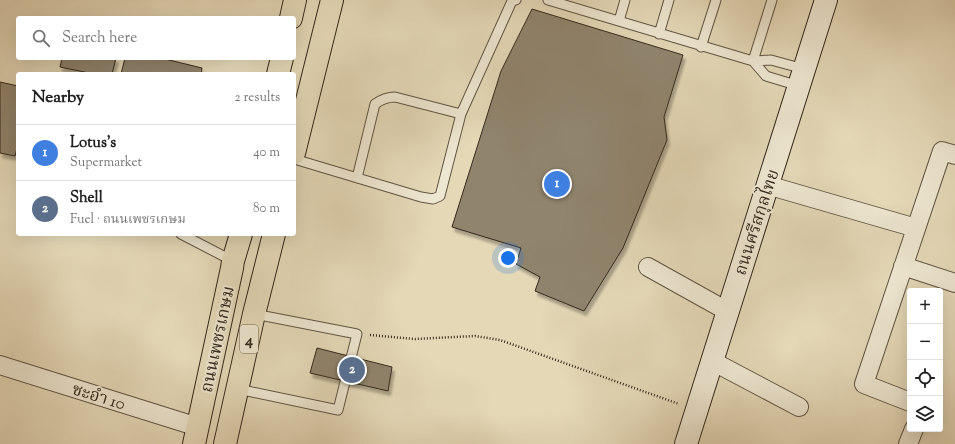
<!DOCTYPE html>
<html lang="en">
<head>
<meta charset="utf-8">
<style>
	body { margin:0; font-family:"Sorts Mill Goudy","Noto Serif Thai",serif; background:#f2f2f2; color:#222 }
	.controls { position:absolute; right:12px; bottom:12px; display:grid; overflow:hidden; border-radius:4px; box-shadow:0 4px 16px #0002 }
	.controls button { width:36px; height:36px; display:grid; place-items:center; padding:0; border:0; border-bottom:1px solid #e0e0e0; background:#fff; color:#222; font:20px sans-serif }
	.you { position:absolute; left:508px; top:258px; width:14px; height:14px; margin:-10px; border:3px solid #fff; border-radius:50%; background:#1a73e8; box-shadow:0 0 0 6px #1a73e833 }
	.badge { display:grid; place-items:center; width:26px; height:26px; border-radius:50%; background:#2563eb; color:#fff; font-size:13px; font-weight:700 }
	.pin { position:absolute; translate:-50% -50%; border:2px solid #fff; box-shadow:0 1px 4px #0006 }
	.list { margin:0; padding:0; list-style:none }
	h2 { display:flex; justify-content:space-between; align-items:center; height:52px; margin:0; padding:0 16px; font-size:17px }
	h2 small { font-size:13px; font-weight:400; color:#767676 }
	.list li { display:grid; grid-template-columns:26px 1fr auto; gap:12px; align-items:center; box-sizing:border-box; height:56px; padding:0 16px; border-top:1px solid #e0e0e0 }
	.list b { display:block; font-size:15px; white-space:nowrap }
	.list p { margin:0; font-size:13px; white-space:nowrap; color:#767676 }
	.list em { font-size:13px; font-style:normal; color:#767676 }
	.icon { flex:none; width:22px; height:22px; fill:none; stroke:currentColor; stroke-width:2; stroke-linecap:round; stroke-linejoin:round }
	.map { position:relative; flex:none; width:955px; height:444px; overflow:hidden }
	.search { position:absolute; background:#fff; box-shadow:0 4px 16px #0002; left:16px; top:16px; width:280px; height:44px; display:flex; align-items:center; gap:10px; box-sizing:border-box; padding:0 14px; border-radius:4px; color:#767676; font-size:15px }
	.panel { position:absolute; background:#fff; box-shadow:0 4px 16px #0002; left:16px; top:72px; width:280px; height:164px; border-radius:4px }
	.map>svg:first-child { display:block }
</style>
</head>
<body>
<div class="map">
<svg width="955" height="444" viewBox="0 0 955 444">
	<defs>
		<filter id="shadow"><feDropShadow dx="2.5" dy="4.5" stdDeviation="1" flood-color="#0004"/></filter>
	</defs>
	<rect width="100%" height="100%" fill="#e4d8b7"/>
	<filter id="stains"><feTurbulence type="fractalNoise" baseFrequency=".005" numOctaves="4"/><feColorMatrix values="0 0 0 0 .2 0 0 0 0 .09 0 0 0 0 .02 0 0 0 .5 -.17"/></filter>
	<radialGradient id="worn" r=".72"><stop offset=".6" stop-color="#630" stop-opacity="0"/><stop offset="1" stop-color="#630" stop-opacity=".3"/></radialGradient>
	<!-- building -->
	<path fill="#90846d" stroke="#34291d" filter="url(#shadow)" d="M532,9L683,55L664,117L667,140L623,248L584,311L535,291L540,277L516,264L521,248L452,227L501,71Z
		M62,58H116L112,74H94L60,67Z
		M125,58H161L202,68L201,74H121Z
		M0,82L18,86V144L15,156L0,153Z
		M317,348L392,367L388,391L310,373Z"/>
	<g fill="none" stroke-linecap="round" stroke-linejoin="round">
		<!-- lane casing -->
		<g stroke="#605544" stroke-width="11">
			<path id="lane" d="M548,0L753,61L766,76L799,86
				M772,0L753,61L771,60L804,69
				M619,21L625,0
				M659,34L669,0
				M701,47L716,0
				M294,159L421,197L433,199L440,196L461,114L512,1L516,0
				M357,178L375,104C382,99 387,97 395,97L461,114
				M181,234L233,261
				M238,389L338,410L357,334L254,314"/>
		</g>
		<!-- street casing -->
		<g stroke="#605544" stroke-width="20">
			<path id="street" d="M767,185L916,228
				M903,266L955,283
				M648,267L727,311
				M712,361L799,407
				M0,365L198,427
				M910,402L864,384L942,151L955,155
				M908,444L914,429"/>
		</g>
		<!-- secondary casing -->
		<g stroke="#34291d" stroke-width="24">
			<path id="secondary" d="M686,444L826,0"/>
		</g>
		<!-- primary casing -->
		<g stroke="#34291d" stroke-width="24">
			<path id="primary" d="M291,18L295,0
				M278,74L282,58
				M294,153L332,0
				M194,444L232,268L233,261L241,234
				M225,444L254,314L274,234"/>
		</g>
		<!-- path -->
		<path stroke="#34291d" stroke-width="2.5" stroke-dasharray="1 2" stroke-linecap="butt" d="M370,335L415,339L475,336L500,340L679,404"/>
		<!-- lane -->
		<use href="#lane" stroke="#ede6d0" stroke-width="9"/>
		<!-- street -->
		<use href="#street" stroke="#ede6d0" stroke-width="18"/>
		<!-- secondary -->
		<use href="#secondary" stroke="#ede6d0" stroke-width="22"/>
		<!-- primary -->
		<use href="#primary" stroke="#e4d8b7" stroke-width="22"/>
	</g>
	<g text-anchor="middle" stroke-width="4" stroke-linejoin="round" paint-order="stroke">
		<!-- shield labels -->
		<rect fill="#ede6d0" stroke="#6c6253" stroke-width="1" x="240" y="325" width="18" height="28" rx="3"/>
		<g font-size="16" font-weight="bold" fill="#34291d">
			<text x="249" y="345">4</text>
		</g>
		<!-- street labels -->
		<g font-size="17" fill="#34291d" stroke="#ede6d0">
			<text transform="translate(756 222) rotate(-72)" y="6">ถนนศรีสกุลไทย</text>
			<text transform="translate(217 339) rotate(-78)" y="6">ถนนเพชรเกษม</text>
			<text transform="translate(99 396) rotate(17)" y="6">ชะอำ 10</text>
		</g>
	</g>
	<rect width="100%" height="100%" filter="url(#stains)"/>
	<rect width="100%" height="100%" fill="url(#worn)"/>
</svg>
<div class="controls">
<button>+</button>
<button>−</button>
<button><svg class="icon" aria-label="locate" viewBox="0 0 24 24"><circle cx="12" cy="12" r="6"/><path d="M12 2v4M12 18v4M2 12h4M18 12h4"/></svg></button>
<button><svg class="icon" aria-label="layers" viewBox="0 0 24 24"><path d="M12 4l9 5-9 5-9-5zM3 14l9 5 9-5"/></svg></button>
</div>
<div class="you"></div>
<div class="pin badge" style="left:557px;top:184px;background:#3f7fe0">1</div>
<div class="pin badge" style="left:352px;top:370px;background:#5c6f8a">2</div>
<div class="search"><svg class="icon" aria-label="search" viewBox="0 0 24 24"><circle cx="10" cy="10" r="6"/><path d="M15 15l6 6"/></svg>Search here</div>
<section class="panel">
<h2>Nearby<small>2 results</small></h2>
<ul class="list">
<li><span class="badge" style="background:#3f7fe0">1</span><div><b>Lotus's</b><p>Supermarket</p></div><em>40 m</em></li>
<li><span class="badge" style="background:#5c6f8a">2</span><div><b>Shell</b><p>Fuel · ถนนเพชรเกษม</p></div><em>80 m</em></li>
</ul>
</section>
</div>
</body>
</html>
